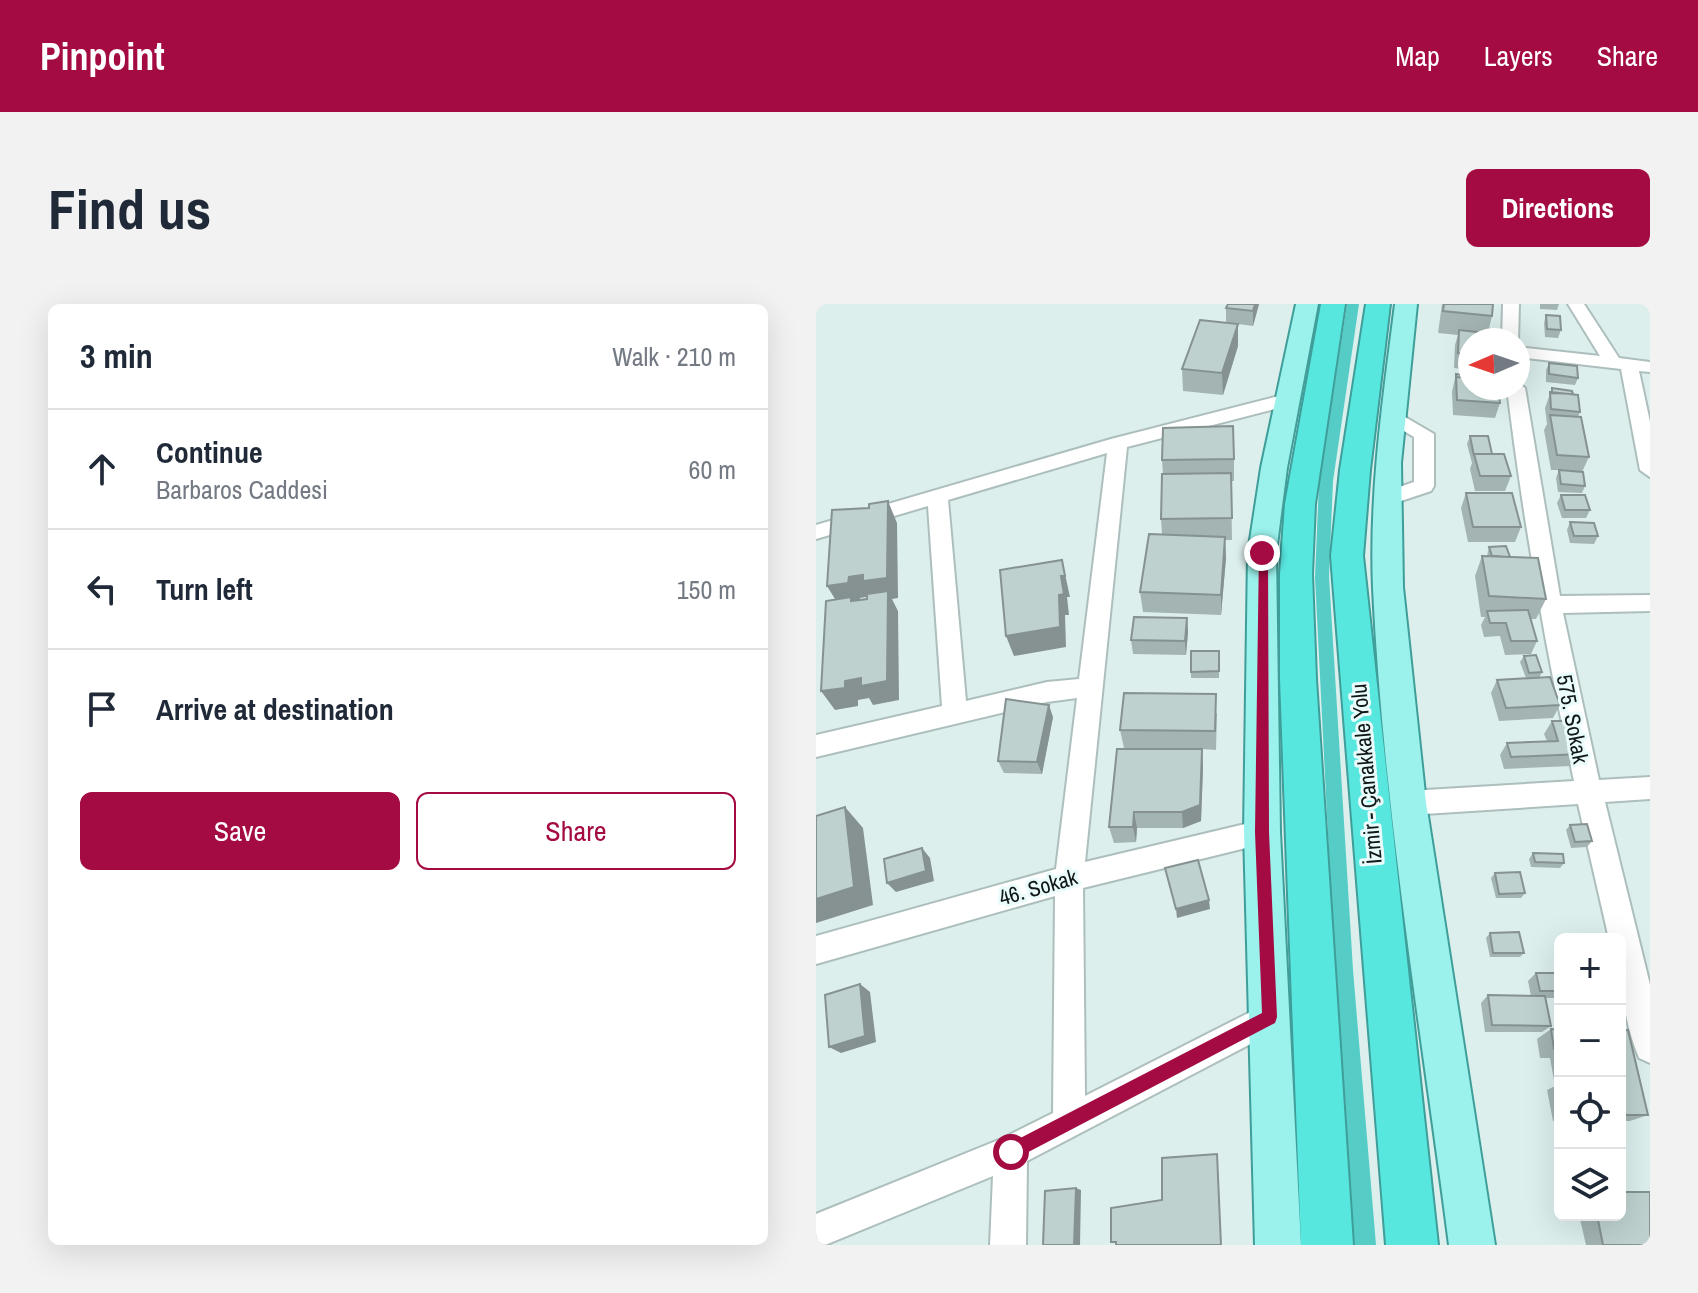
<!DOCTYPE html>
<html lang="en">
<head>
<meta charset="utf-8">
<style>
	body { margin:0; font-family:"Archivo Narrow",sans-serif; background:#f2f2f3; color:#1f2937 }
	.controls { position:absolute; right:24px; bottom:24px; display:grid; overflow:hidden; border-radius:12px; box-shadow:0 8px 32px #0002 }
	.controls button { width:72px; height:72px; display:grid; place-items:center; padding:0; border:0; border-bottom:2px solid #e0e1e3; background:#fff; color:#1f2937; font:40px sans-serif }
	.compass { position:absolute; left:642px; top:24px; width:72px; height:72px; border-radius:50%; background:#fff; box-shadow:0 8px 32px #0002; rotate:268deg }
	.stop { position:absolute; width:24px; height:24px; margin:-18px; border:6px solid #a40b42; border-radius:50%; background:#fff }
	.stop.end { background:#a40b42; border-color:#fff; box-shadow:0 2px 8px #0008 }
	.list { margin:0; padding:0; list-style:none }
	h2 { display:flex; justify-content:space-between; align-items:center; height:104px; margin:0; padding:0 32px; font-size:34px }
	h2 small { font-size:26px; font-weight:400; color:#747a83 }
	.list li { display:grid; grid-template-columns:52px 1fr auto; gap:24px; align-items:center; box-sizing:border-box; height:120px; padding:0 32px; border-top:2px solid #e0e1e3 }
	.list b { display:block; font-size:30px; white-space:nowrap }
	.list p { margin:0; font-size:26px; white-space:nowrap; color:#747a83 }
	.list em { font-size:26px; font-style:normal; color:#747a83 }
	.actions { display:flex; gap:16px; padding:24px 32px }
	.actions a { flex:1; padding:18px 0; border:2px solid #a40b42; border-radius:12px; text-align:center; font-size:28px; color:#a40b42 }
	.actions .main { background:#a40b42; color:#fff }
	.icon { flex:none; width:44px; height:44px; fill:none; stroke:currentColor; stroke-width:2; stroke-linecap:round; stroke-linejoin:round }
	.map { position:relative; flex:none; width:834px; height:941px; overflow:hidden; border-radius:12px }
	header { display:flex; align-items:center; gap:48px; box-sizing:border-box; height:112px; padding:0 40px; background:#a40b42; color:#fff }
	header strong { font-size:38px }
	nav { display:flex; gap:44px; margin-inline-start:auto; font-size:28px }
	.intro { display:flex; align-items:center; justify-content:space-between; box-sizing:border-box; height:192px; padding:0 48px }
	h1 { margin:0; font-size:56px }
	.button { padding:20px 36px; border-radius:12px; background:#a40b42; color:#fff; font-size:28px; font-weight:700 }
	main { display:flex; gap:48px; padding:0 48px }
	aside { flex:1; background:#fff; border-radius:12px; box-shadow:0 8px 32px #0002 }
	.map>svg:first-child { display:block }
</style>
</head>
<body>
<header>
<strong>Pinpoint</strong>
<nav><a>Map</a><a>Layers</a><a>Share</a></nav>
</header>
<div class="intro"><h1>Find us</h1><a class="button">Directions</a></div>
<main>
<aside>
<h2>3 min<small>Walk · 210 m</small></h2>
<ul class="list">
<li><svg class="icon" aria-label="ahead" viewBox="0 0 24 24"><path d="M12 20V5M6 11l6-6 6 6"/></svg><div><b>Continue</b><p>Barbaros Caddesi</p></div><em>60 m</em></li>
<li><svg class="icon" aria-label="left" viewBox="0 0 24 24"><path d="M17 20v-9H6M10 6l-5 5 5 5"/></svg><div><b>Turn left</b></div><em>150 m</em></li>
<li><svg class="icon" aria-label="arrive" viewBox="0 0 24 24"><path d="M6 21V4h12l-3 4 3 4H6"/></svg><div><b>Arrive at destination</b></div></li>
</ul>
<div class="actions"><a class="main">Save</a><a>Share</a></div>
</aside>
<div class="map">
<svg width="834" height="941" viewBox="0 0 834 941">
	<rect width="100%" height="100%" fill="#dcefed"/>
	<!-- green -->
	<path fill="#55cdc6" d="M531,0H543L517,177L513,272L537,666L560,941H537L519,670L499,273L503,179Z"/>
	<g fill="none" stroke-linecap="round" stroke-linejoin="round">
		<!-- minor casing -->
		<g stroke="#adbfbd" stroke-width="4">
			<path id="minor" d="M687,0H703L702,39V36H686Z
				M752,0H768L803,54L834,58V68L823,67L834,118V173L824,166L805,65L702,53V43L784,52Z
				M702,79L709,84L744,292L834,291V307L747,309L783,476L834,473V495L789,498L834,681V759L823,754C807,716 804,676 804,635H793L762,500L593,511L584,507L580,499L584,491L593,487L758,477C730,347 707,216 691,84H702Z
				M471,90L478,92L480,96L478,100L311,143L269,558L446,516L456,519L460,528L456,537L446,540L267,584L269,792L454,698L465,702L469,713L465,724L211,857L210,941H174L177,872L9,941H0V910L185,835L237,809L239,592L0,660V632L240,565L261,394L231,398L0,453V431L126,402L112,202L0,235V221L295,135ZM291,149L263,375L231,378L150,397L132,196Z
				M577,106L618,130V182L615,187L573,201L563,194L566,189L598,178V133L570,116L568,112L570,108Z"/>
		</g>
		<!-- major casing -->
		<g stroke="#3f9e99" stroke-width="4">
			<path id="major" d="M480,0H502L471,164L460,249L464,528L485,941H439L428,528L432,249L445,164Z
				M579,0H601L585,159L587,283L610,499L679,941H633C605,723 567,504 557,284C553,188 567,94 579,0Z"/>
		</g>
		<!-- highway casing -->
		<g stroke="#3f9e99" stroke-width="4">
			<path id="highway" d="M505,0H529L499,200L496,270L500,375L537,941H485L464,375V270L469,200Z
				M550,0H574L554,166L547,252L622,941H570L515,252L524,166Z"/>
		</g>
		<!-- minor -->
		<use href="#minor" fill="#fff" fill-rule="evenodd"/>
		<!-- major -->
		<use href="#major" fill="#9bf1ec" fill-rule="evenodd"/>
		<!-- highway -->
		<use href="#highway" fill="#58e7df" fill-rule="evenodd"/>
	</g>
	<!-- wall -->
	<path fill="#a3b4b2" d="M412,0H443L437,22L422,20V42L407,91L367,87L366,65L410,19V4Z
		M626,0L676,12L672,29L654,36V66L638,64L639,41L642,31L622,29Z
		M724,0H743L741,6L724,5Z
		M730,11L745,26L742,34L729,33L728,19Z
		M733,59L762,74L759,81L730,78V66Z
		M640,70L684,99L679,114L637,111L636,88Z
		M736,84L757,90L764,108L762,113L773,153L766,168L769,182L766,189L742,188L740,174L743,166H735L728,126L731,120L729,104Z
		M654,132L676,150L695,172L689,187H659L654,165L656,159L651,140Z
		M418,155V177H415L416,236H409L410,254L405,311L327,308L324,288L346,230L345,215L347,170L346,156Z
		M650,189L705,223L699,238H652L645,204Z
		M745,191L774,206L770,214H746L741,199Z
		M754,218L782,232L778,240L754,239L751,226Z
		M673,243L694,253L730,295L720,315H715L721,337L715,350L689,351L684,332L668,333L665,321L669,313H665L659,272L666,252H671Z
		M371,314L372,328L370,351L317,350L315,336Z
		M403,347V374H375V368Z
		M708,352L726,368L723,374L744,401L737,414L683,417L675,389L681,376L710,374L704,358Z
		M401,409L400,446L386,445L387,463L385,517L367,524H321L320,538L298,539L293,523L308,444L304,426Z
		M237,413L226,470L188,469L182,457Z
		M736,417L765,450L756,462L688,465L684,451L691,439L731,437L728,430Z
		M754,521L776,537L771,543L755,544L750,526Z
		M717,549L748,559L744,564L715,563L713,555Z
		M679,569L709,589L705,594H680L675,574Z
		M674,629L708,649L704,653H674L670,634Z
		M720,669H744V707H741L738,694H729L735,722L726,728H669L665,699L672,691L715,692L712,677Z
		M735,725L744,726V817H737L731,786L739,782L734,754H724L721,735Z
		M804,726L832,811L814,817H804Z
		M763,911H804L834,941H770Z"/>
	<!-- shaded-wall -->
	<path fill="#859291" d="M439,0H443L437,22V7Z
		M422,20V42L407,91L406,69Z
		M72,197L81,219L82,294L76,295L82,307L83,396L57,401L53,394L42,396V402L19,406L5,387L29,377L56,292L44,294V299L24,303L11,282L33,273Z
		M409,233L410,254L405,311V291Z
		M246,256L254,293H251L253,311H249L250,343L198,352L190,332L243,291Z
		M371,314L372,328L370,351L369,337Z
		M233,401L237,413L226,470L221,458Z
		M386,445L387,463L385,517L367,524L366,508Z
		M29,503L47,524L57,601L0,619V595Z
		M318,508L321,524L320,538L317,523Z
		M106,544L114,554L118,577L80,588L71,579Z
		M393,596L394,605L361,614L360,605Z
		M44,680L54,688L60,738L25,749L13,743Z
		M260,884L265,886L264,941H258Z"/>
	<!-- building -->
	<path fill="#bed1cf" stroke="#859291" stroke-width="2" d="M412,0H439L437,7L410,4Z
		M628,0H677L676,12L627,7Z
		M730,11L744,12L745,26L731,25Z
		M384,16L422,20L406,69L366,65Z
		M643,26L679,30V36H654V50L642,49Z
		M733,59L761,62L762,74L733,70Z
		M640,70L654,72V74L640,73V75Z
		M640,73L654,74V84H682L684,99L641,96Z
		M736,84L756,87L757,90L736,89Z
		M734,88L762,91L764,108L735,105Z
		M734,111L765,113L773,153L741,151Z
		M417,122L418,155L346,156L347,124Z
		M654,132H672L676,150H658V152Z
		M658,150H688L695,172H664Z
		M743,166L767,168L769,182L745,180Z
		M415,169L416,214L345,215L346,170Z
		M650,189H696L705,223H657Z
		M745,191H769L774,206H749Z
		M72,197L71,274L47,277V271L33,273L32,279L11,282L16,206L53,204V200Z
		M754,218L778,219L782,232H758Z
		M333,230L409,233L405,291L324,288Z
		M690,242L694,253L676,252L673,243Z
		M666,252L722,254L730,295L673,292Z
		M246,256L249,272H245L248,290L243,291L244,323L190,332L184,266Z
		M72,287L71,377L45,382V374L29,377V384L5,387L10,297L35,293V297L51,295V290Z
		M712,306L721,337H695L690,319H674L671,307Z
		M318,313L371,314L369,337L315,336Z
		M375,347H403V367L375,368Z
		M720,351L726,368L713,369L708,352Z
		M734,373L744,401L690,404L681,376Z
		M308,389L400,390L399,427L304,426Z
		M190,395L233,401L221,458L182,457Z
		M736,417H754L765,450L695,453L691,439L742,437Z
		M301,445H386L384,501L366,508H318L317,523H293Z
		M29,503L38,583L0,595V512Z
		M771,520L776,537L759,538L754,521Z
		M106,544L110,567L71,579L68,555Z
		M717,549L747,550L748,559L719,558Z
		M382,556L393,596L360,605L349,564Z
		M704,568L709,589L683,590L679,569Z
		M703,628L708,649H677L674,629Z
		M720,669H744V687H724Z
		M44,680L49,732L13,743L9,691Z
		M672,691L729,692L735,722L676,721Z
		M735,725L744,726V745H738Z
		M804,726H812L832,811H804Z
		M401,850L405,941H300V938H295V904L346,896V854Z
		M260,884L258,941H227L229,887Z
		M804,888H834V941H787L781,911H804Z"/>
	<!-- route -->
	<path fill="#a40b42" d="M443,246L452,249L453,528L461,713L459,719L195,857L189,854L187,848L189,842L446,709L439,528Z"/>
	<g text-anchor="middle" stroke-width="6" stroke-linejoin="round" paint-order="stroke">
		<!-- street labels -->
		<g font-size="22" fill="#101716" stroke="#e9fcfb">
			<text transform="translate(757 415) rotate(79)" y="8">575. Sokak</text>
			<text transform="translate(550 470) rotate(-95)" y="8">İzmir - Çanakkale Yolu</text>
			<text transform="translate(222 583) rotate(-16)" y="8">46. Sokak</text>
		</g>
	</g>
</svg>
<div class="controls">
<button>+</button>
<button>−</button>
<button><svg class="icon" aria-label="locate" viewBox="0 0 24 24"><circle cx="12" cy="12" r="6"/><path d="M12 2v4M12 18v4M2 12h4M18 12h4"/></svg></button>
<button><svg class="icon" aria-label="layers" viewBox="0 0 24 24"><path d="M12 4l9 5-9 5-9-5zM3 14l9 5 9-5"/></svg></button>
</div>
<svg class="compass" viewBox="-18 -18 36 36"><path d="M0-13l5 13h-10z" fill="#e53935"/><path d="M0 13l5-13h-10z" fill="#747a83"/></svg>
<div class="stop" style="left:195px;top:848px"></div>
<div class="stop end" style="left:446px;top:249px"></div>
</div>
</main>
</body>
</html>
